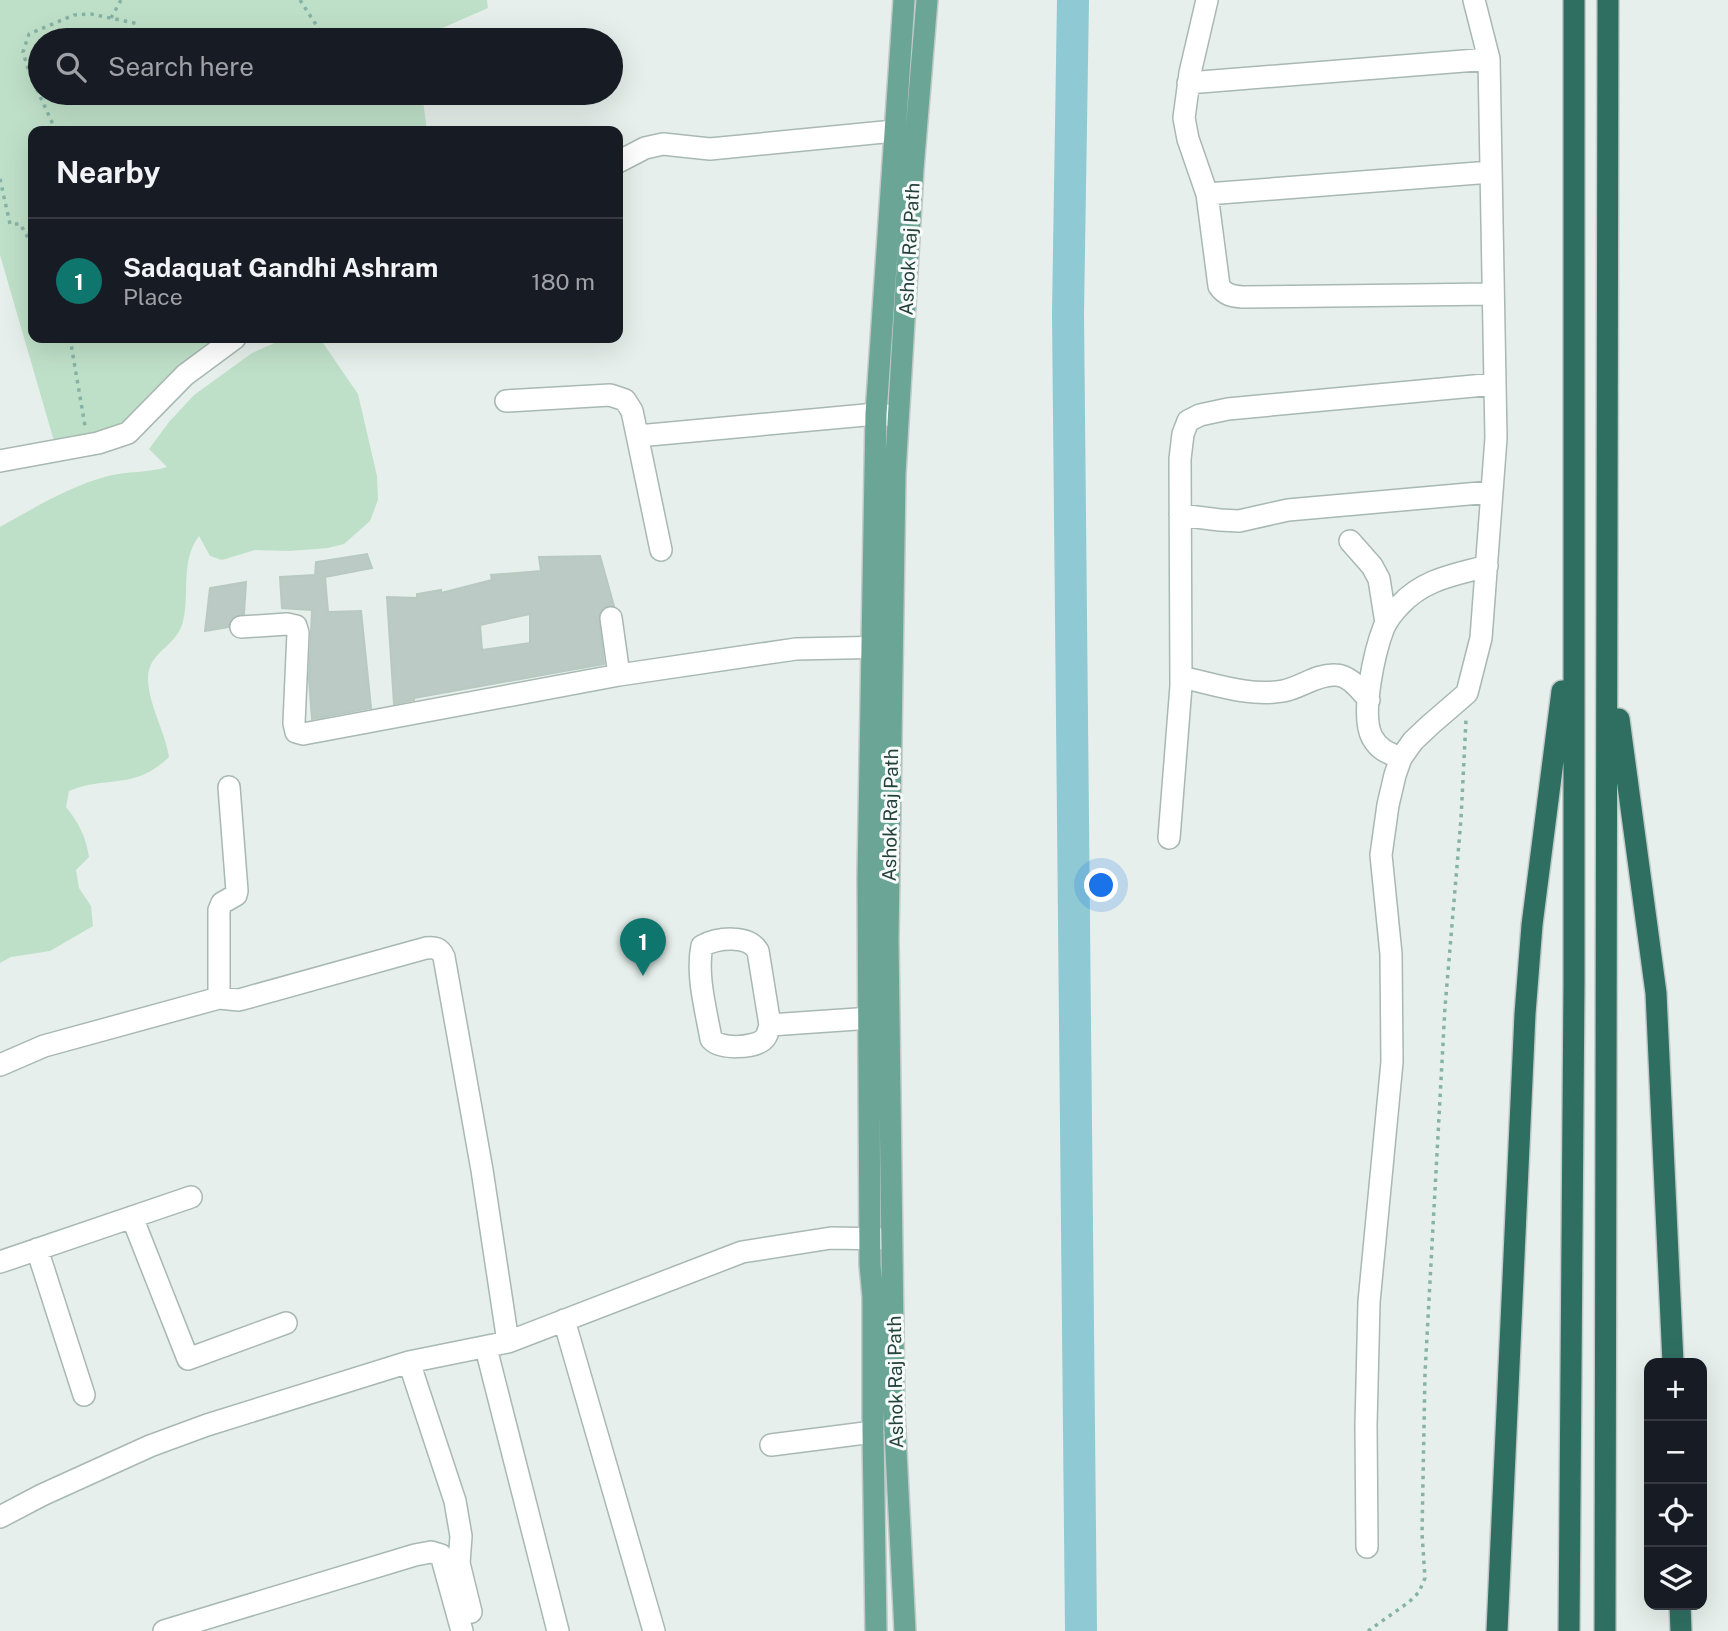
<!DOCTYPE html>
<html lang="en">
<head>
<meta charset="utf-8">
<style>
	body { margin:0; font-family:"Public Sans",sans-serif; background:#242831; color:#f1f3f6 }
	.controls { position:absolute; right:21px; bottom:21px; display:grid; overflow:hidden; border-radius:14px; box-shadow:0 7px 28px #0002 }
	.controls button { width:63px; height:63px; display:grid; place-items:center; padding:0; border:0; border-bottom:2px solid #363941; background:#171b24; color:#f1f3f6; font:35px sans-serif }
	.you { position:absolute; left:1102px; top:886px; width:24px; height:24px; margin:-18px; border:5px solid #fff; border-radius:50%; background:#1a73e8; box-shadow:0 0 0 10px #1a73e833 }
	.badge { display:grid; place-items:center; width:46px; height:46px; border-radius:50%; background:#0f766e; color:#fff; font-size:23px; font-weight:700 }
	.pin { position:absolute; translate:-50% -58px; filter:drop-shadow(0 2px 4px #0008) }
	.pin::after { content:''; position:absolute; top:37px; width:24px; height:21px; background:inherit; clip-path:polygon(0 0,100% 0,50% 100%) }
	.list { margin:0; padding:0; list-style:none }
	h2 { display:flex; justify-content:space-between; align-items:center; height:91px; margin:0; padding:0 28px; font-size:30px }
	h2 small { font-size:23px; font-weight:400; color:#9ea1a6 }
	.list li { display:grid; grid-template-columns:46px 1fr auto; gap:21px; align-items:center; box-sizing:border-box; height:126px; padding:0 28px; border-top:2px solid #363941 }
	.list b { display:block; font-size:26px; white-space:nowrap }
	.list p { margin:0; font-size:23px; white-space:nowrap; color:#9ea1a6 }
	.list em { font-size:23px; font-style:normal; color:#9ea1a6 }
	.icon { flex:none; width:38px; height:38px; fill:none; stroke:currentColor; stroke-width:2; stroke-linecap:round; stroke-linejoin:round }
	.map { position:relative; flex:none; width:1728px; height:1631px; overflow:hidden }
	.search { position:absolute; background:#171b24; box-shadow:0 7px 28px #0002; left:28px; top:28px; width:595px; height:77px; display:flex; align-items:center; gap:18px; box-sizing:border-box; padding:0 24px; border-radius:38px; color:#9ea1a6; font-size:26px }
	.panel { position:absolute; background:#171b24; box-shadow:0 7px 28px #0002; left:28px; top:126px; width:595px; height:217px; border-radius:14px }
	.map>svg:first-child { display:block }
</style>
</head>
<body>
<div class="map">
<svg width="1728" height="1631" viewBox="0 0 1728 1631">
	<rect width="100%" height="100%" fill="#e6efeb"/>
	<!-- green -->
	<path fill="#bfe0c8" d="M0,0H487L488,8L415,40H40V93H422L427,131H33V338H222L137,417L56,448L0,255Z
		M286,338H315L323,343L358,394L377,476L378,500L370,521L344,544L328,548L289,551L255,550L222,560L210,556L199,536C179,562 191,597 182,625C174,648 149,651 148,678C148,704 165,731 169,757C134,791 107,775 69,791L66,807C79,823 86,837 89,857L76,870L79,888L91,906L93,926L50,951L11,957L0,963V527C34,508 70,486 108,476C128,471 147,473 167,467L149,449L169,422L194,395L252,353Z"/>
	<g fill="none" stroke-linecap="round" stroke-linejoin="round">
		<!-- river -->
		<path stroke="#8ec9d4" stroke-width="32" d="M1073,0L1068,313L1081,1631"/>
	</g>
	<!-- building -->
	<path fill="#bbcac4" stroke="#b8c9c2" stroke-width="2" fill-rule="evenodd" d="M367,554L372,568L325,577L328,612L361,611L371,708L312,719L309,679L312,610L282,608L280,577L315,575L316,562Z
		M600,556L614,606L604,607L599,614L604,664L414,698V700L394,704L387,597L417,598V594L441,590V593L492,580L491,575L541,571L539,557ZM530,614V643L482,650L480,625Z
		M246,582L244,614L233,617L228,627L205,631L210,588Z"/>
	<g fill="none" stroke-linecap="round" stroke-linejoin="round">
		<!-- minor casing -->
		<g stroke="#a8b8b2" stroke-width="24">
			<path id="minor" d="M1207,0L1190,73L1184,118L1188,139L1207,194L1219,286C1225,295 1232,296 1242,297L1493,294
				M1188,83L1489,59
				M618,162L645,148L663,144L710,149L894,131
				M1207,194L1491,172
				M506,401L610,395L625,400L632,411L661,550
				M638,436L876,414L893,416
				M0,461L98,443L128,433L185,375L235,338
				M1180,515L1220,520L1239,521L1288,510L1491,492
				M1350,541L1372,566L1379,579L1386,623
				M611,618L619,675
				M241,627L287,624L296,626L298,633L294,723L296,732L303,734L619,675L796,649L890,647
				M1181,677C1214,684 1249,697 1283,691C1300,688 1317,674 1335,675C1350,675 1360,690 1369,700
				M1401,758C1388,753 1379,750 1372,737C1360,714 1375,650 1384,627C1388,619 1394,611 1400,605C1424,579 1454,575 1487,566
				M1169,838L1181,686L1180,459L1183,434L1188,421L1200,415L1228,409L1495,384
				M219,998V910L222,903L236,895L237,891L229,787
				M770,1025L758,951C748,934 717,938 702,946C696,975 706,1010 711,1039C720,1050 753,1048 763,1040C768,1036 768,1031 770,1025L886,1017
				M0,1065L44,1046L219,998L239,1000L426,948C435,947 440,948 444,957L482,1170L508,1342
				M132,1217L188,1359L286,1323
				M37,1249L84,1395
				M0,1262L191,1197
				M564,1320L654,1631
				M486,1348L558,1631
				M409,1362L455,1501L461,1536L459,1563L471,1612
				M771,1445L873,1432
				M0,1517L42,1495L150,1446L207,1425L409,1362L508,1342L742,1252L831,1238L886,1239
				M1367,1547L1366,1425L1369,1302L1392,1062L1391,954L1381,855L1388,805L1395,775L1401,758L1413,741L1430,725L1467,693L1481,638L1496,438L1489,59L1474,0
				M164,1631L415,1555L431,1552L441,1555L462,1631"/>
		</g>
		<!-- major casing -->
		<g stroke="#c2cac8" stroke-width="24">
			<path id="major" d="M876,1631L873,1432V1297L870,1265L868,877L876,414L904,0
				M905,1631L894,1411L888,939L895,474L913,169L927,0"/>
		</g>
		<!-- highway casing -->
		<g stroke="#c2cac8" stroke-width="24">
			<path id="highway" d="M1619,719L1656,993L1673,1363
				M1680,1605L1681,1631
				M1497,1631L1525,1014L1532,925L1562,691
				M1569,1631L1574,983V0
				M1605,1631L1608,0"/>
		</g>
		<!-- path -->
		<path stroke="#86b3a5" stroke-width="3.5" stroke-dasharray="3.5 5" stroke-linecap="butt" d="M300,0L326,40
			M111,18L121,0
			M382,93C398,107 453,103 471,93
			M56,131L29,72L23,52L29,34L74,15L91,14L139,24
			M0,179L10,224H20L33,246
			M70,338L85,426
			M1368,1631L1409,1602L1419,1592L1425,1578L1422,1534L1425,1373L1445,1007L1461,819L1466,720"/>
		<!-- minor -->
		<use href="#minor" stroke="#fff" stroke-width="21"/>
		<!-- major -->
		<use href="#major" stroke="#6aa596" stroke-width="21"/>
		<!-- highway -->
		<use href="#highway" stroke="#2f6f62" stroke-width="21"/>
	</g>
	<g text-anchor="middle" stroke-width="6" stroke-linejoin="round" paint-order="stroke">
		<!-- street labels -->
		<g font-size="19" fill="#24423a" stroke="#f7fbf9">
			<text transform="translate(909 249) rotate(-87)" y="7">Ashok Raj Path</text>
			<text transform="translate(890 815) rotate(-89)" y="7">Ashok Raj Path</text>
			<text transform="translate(895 1382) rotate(-91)" y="7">Ashok Raj Path</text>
		</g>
	</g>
</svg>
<div class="controls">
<button>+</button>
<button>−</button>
<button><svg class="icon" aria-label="locate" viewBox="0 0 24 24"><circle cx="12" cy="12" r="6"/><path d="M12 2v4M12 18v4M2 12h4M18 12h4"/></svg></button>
<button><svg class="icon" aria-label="layers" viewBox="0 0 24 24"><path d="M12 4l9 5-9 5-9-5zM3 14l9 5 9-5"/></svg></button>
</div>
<div class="you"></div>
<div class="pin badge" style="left:643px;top:976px">1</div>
<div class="search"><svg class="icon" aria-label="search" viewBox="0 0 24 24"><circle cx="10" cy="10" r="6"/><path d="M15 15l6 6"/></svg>Search here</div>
<section class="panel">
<h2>Nearby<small></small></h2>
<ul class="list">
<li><span class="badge">1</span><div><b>Sadaquat Gandhi Ashram</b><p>Place</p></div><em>180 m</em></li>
</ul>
</section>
</div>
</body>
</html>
